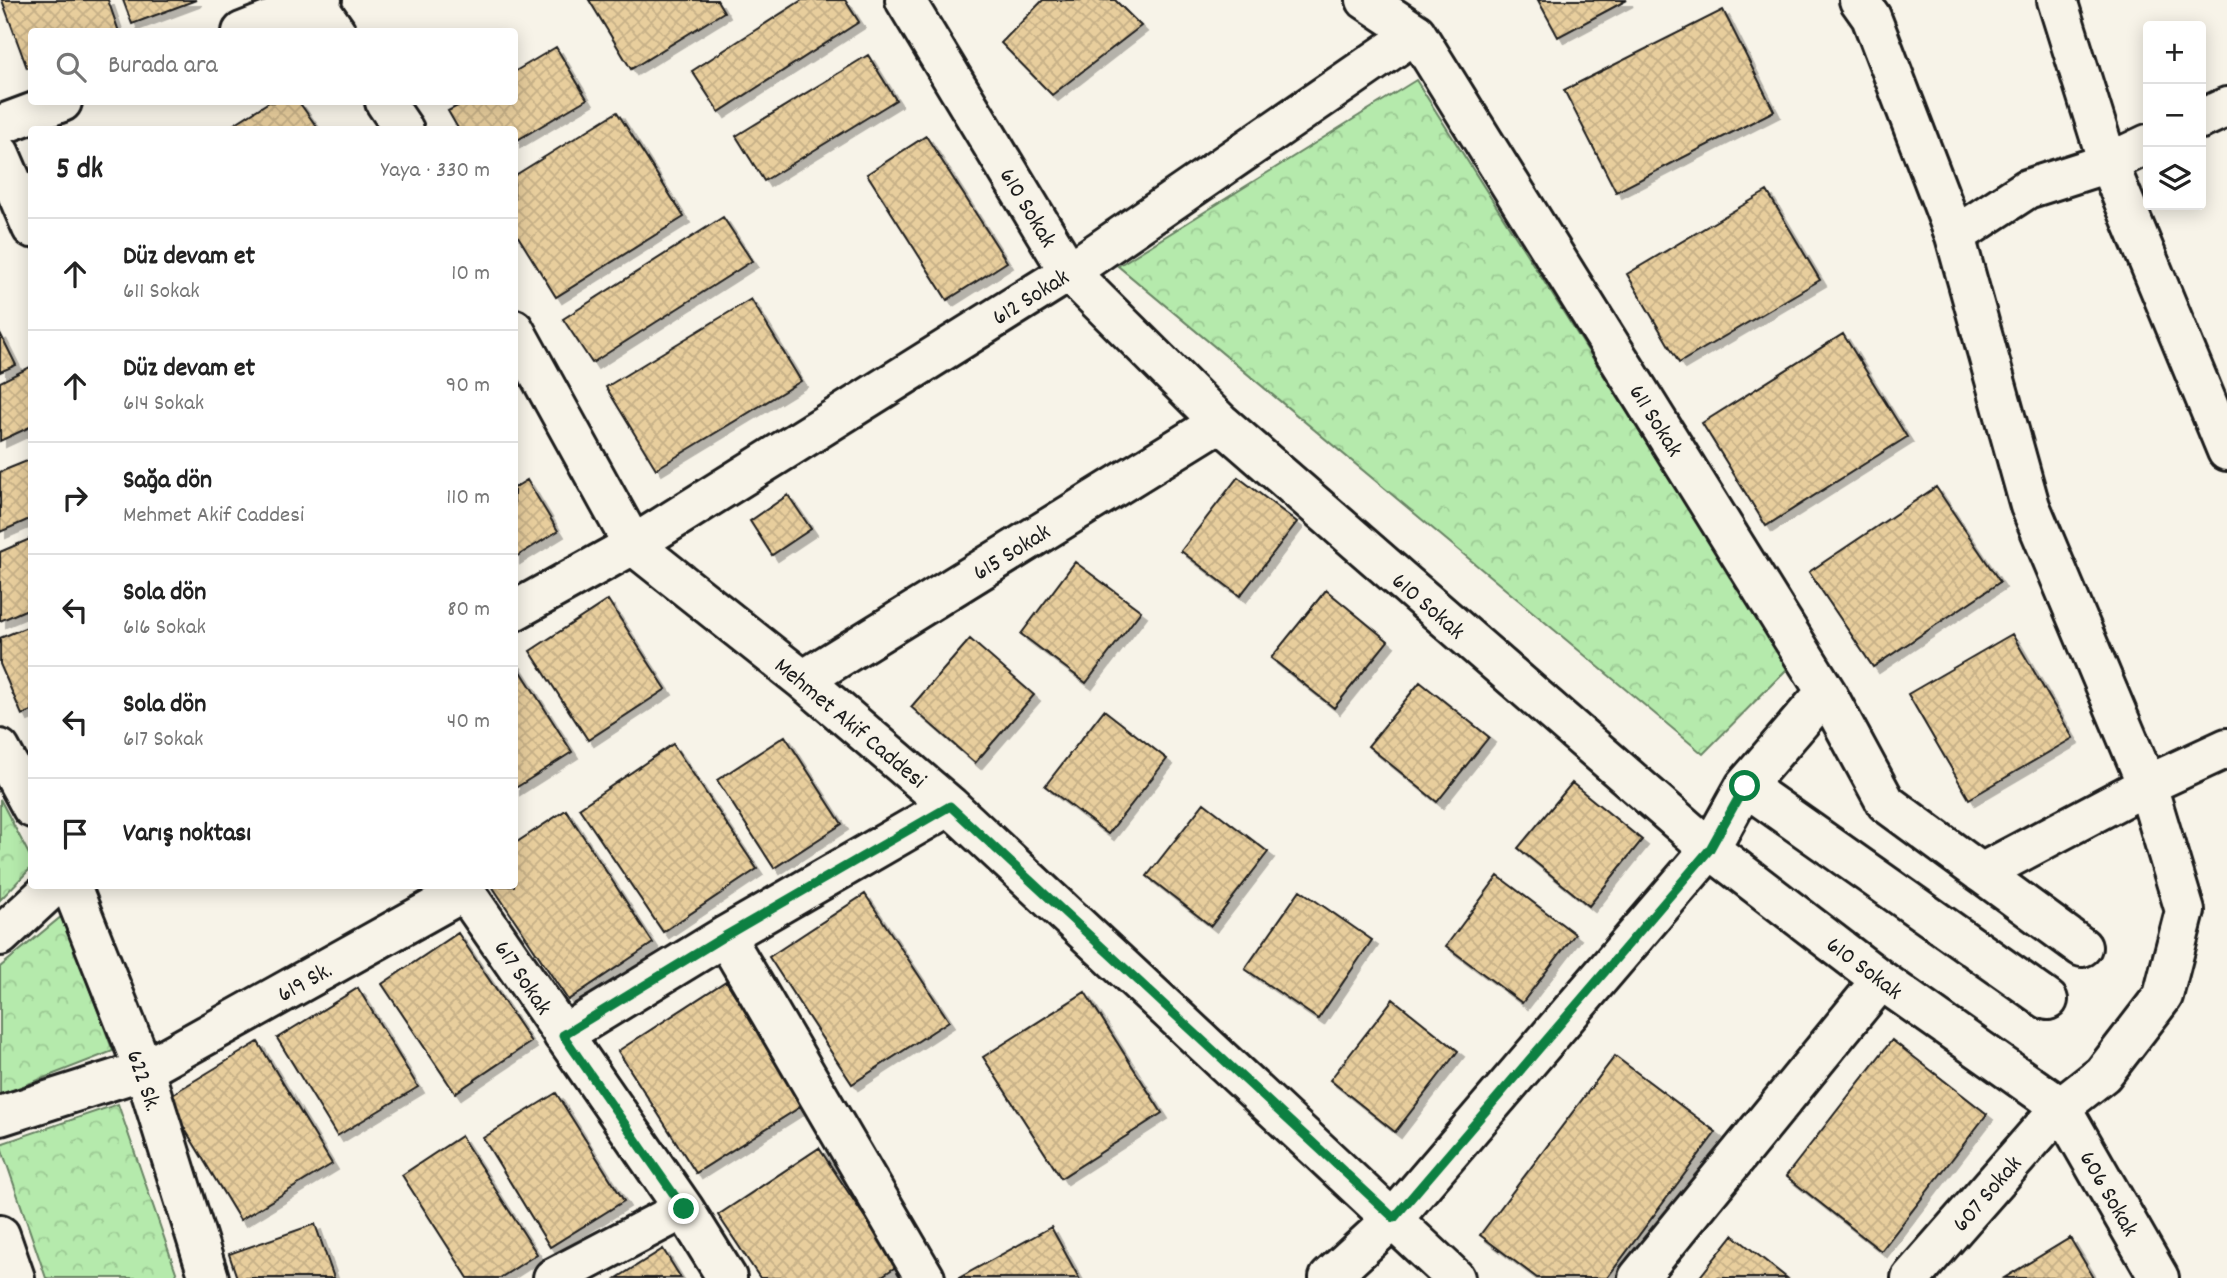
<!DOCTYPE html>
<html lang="tr">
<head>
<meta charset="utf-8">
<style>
	body { margin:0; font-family:Dekko,sans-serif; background:#f6f6f6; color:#222 }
	.controls { position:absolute; right:21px; top:21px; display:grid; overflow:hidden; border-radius:7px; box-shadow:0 4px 18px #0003 }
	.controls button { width:63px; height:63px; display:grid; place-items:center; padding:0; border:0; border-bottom:2px solid #e0e0e0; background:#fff; color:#222; font:35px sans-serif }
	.stop { position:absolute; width:21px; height:21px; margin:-16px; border:5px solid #0b8043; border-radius:50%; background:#fff }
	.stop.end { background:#0b8043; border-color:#fff; box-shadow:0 2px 7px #0008 }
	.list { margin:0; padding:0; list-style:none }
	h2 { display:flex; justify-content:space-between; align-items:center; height:91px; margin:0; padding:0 28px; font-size:30px }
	h2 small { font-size:23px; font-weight:400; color:#767676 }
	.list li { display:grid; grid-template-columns:46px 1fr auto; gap:21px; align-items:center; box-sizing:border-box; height:112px; padding:0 28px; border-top:2px solid #e0e0e0 }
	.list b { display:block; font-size:26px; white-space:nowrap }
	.list p { margin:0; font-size:23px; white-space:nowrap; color:#767676 }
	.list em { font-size:23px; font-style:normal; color:#767676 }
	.icon { flex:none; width:38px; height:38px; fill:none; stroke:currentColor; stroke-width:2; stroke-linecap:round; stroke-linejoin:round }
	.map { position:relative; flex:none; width:2227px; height:1278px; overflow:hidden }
	.search { position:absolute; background:#fff; box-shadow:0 4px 18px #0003; left:28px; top:28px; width:490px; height:77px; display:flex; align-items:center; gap:18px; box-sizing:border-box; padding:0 24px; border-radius:7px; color:#767676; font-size:26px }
	.panel { position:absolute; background:#fff; box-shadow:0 4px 18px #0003; left:28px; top:126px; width:490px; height:763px; border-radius:7px }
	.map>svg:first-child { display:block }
</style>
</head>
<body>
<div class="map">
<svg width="2227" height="1278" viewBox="0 0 2227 1278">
	<defs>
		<pattern id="park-crowns" width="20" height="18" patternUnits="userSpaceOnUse" patternTransform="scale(1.75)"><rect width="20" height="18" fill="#b5eaac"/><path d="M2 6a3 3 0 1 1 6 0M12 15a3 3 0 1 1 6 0" fill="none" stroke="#9bc893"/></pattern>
		<pattern id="building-cross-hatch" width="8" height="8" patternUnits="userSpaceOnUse" patternTransform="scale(1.75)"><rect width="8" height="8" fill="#e8ce9d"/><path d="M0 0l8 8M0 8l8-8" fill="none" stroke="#c6b087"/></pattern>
		<filter id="shadow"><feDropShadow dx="6" dy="6" stdDeviation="0" flood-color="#0004"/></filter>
	</defs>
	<rect width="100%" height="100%" fill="#f7f3e8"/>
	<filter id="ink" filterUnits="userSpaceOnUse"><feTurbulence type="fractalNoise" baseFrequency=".0143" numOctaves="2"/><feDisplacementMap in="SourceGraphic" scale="14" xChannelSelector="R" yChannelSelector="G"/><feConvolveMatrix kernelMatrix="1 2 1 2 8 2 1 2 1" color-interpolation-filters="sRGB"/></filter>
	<g filter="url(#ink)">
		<!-- park -->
		<path fill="url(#park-crowns)" stroke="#688364" stroke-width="2" d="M1416,80L1789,667L1703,754L1118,266Z
			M0,799L32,860L31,868L0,900Z
			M62,916L113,1051L0,1095V967Z
			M118,1104L178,1278H46L0,1144Z"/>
		<!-- building -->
		<path fill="url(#building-cross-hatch)" stroke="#1c1c1c" stroke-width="2" filter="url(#shadow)" d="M2,0H108L119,32H32V66L27,68Z
			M123,0H196L132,24Z
			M589,0H717L724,12L631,69Z
			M802,0H845L859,22L719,112L692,71Z
			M1043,0H1115L1141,26L1052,95L1001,43Z
			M1538,0H1627L1558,37Z
			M1723,10L1774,111L1616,192L1564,90Z
			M556,47L587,99L514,142V130H459L448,111L465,102H514V72Z
			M868,55L896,100L764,181L736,136Z
			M269,102H299L319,130H225Z
			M617,112L684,217L556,297L514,230V176Z
			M926,136L1007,262L947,300L867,174Z
			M1767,191L1820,280L1679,363L1627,274Z
			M723,217L752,261L592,363L563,319Z
			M751,299L801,381L656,469L606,387Z
			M0,333L16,365L0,372Z
			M1843,334L1907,437L1766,526L1702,423Z
			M32,366V426L0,441V382Z
			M32,459V518L0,532V472Z
			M1238,477L1297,522L1240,596L1181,551Z
			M527,480L558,531L514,558V488Z
			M1936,487L2000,582L1873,667L1809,572Z
			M788,495L811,529L772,555L750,521Z
			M32,538V607L0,621V552Z
			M1075,562L1141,611L1086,683L1021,634Z
			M1326,590L1388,641L1334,708L1271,658Z
			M608,600L666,689L588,740L530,651Z
			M32,625V711L22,715L0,664V638Z
			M2012,634L2073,738L1969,799L1908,694Z
			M970,639L1034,695L975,763L911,707Z
			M515,662L572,752L514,789V662Z
			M1420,682L1489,737L1437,802L1368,746Z
			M1104,710L1167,759L1108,834L1045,786Z
			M785,736L842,824L774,868L717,780Z
			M673,744L757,869L663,932L579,808Z
			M1572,783L1642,840L1589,906L1518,848Z
			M1204,803L1268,852L1211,926L1147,876Z
			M566,810L653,943L568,1000L492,886H514V844Z
			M1498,876L1575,934L1522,1003L1446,946Z
			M1300,890L1372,940L1318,1019L1245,969Z
			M865,894L949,1021L852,1084L769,957Z
			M458,933L531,1042L455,1093L382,984Z
			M726,981L805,1104L696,1173L618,1051Z
			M358,988L418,1087L337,1136L277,1038Z
			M1085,992L1162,1113L1061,1178L983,1057Z
			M1393,999L1458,1051L1395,1132L1330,1080Z
			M1892,1040L1987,1114L1881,1251L1786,1176Z
			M258,1042L332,1164L240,1220L166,1098Z
			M1615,1056L1716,1132L1607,1278H1537L1480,1235Z
			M556,1093L624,1201L550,1247L483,1138Z
			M461,1136L537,1254L500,1278H468L402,1175Z
			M819,1148L897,1266L879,1278H760L718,1215Z
			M315,1224L334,1278H237L229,1254Z
			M1051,1227L1079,1278H959Z
			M1733,1235L1787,1278H1699Z
			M2070,1238L2094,1278H2004Z
			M663,1249L681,1278H617Z"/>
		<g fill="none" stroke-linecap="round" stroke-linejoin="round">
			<!-- minor casing -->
			<g stroke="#1c1c1c" stroke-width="44">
				<path id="minor" d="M905,0L1069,272L1220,422L1710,849L1881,980L2061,1107L2159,1278
					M1859,0L1871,17L1955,236L2030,506L2147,785L2185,911L2163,996L2103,1074L2061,1107L1911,1278
					M2057,0L2108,163L2227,451
					M316,3L336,32
					M242,32L322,0
					M385,102L404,130
					M2201,119L2227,107
					M0,125L62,102
					M0,154L32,228
					M1955,236L2027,189L2108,163L2148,144
					M514,329L633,545L803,680L950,806L1455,1278
					M514,611L633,545L1069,272L1416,33
					M803,680L1220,422
					M1826,692L1886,803L2082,947
					M0,749L32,808
					M1745,786L2048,1000
					M1981,873L2147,785L2227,748
					M71,886L144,1070L209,1278
					M461,886L684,1209L727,1278
					M0,936L54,886
					M725,936L925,1278
					M563,1035L725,936L950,806
					M0,1116L144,1070L465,891
					M0,1235L15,1278
					M553,1278L684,1209
					M1329,1278L1394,1218L1710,849L1745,786L1826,692L1416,33L1366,0
					M1638,1278L1881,980"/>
			</g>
			<!-- minor -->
			<use href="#minor" stroke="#f7f3e8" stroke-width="38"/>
		</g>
	</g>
	<g fill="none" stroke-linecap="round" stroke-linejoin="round" filter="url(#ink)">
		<!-- route -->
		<path stroke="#0b8043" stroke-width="9" d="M684,1209L563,1035L725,936L950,806L1394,1218L1710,849L1745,786"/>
	</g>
	<g text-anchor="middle" stroke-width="5" stroke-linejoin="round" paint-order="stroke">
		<!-- street labels -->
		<g font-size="24" fill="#1c1c1c" stroke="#f7f3e8">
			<text transform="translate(1029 207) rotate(59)" y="8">610 Sokak</text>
			<text transform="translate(1030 296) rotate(-32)" y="8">612 Sokak</text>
			<text transform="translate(1657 420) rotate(58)" y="8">611 Sokak</text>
			<text transform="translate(1011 551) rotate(-32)" y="8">615 Sokak</text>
			<text transform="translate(1429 605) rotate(41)" y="8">610 Sokak</text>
			<text transform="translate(851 722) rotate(40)" y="8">Mehmet Akif Caddesi</text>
			<text transform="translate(1865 967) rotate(37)" y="8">610 Sokak</text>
			<text transform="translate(524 977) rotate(56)" y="8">617 Sokak</text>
			<text transform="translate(304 981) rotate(-29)" y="8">619 Sk.</text>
			<text transform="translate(145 1080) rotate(71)" y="8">622 Sk.</text>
			<text transform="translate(1986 1193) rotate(-49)" y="8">607 Sokak</text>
			<text transform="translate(2110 1193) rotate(60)" y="8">606 Sokak</text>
		</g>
	</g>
</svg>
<div class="controls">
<button>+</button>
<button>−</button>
<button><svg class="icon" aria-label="layers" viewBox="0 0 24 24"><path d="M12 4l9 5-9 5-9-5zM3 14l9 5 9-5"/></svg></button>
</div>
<div class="stop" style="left:1745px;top:786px"></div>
<div class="stop end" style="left:684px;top:1209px"></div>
<div class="search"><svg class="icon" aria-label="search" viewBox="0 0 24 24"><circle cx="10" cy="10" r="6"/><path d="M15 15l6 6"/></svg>Burada ara</div>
<section class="panel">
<h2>5 dk<small>Yaya · 330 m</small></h2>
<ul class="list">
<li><svg class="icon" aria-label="ahead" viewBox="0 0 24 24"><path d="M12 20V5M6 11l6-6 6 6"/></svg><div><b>Düz devam et</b><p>611 Sokak</p></div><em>10 m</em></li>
<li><svg class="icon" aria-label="ahead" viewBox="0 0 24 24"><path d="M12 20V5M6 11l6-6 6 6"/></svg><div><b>Düz devam et</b><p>614 Sokak</p></div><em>90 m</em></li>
<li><svg class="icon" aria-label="right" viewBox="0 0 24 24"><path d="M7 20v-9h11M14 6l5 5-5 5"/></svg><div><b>Sağa dön</b><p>Mehmet Akif Caddesi</p></div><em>110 m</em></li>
<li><svg class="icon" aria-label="left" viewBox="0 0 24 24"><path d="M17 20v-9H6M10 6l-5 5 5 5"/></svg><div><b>Sola dön</b><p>616 Sokak</p></div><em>80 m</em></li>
<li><svg class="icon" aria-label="left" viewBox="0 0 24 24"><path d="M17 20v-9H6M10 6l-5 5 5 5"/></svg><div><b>Sola dön</b><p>617 Sokak</p></div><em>40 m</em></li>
<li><svg class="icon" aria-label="arrive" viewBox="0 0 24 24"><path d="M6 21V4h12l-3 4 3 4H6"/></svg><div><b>Varış noktası</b></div></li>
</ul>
</section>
</div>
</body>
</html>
